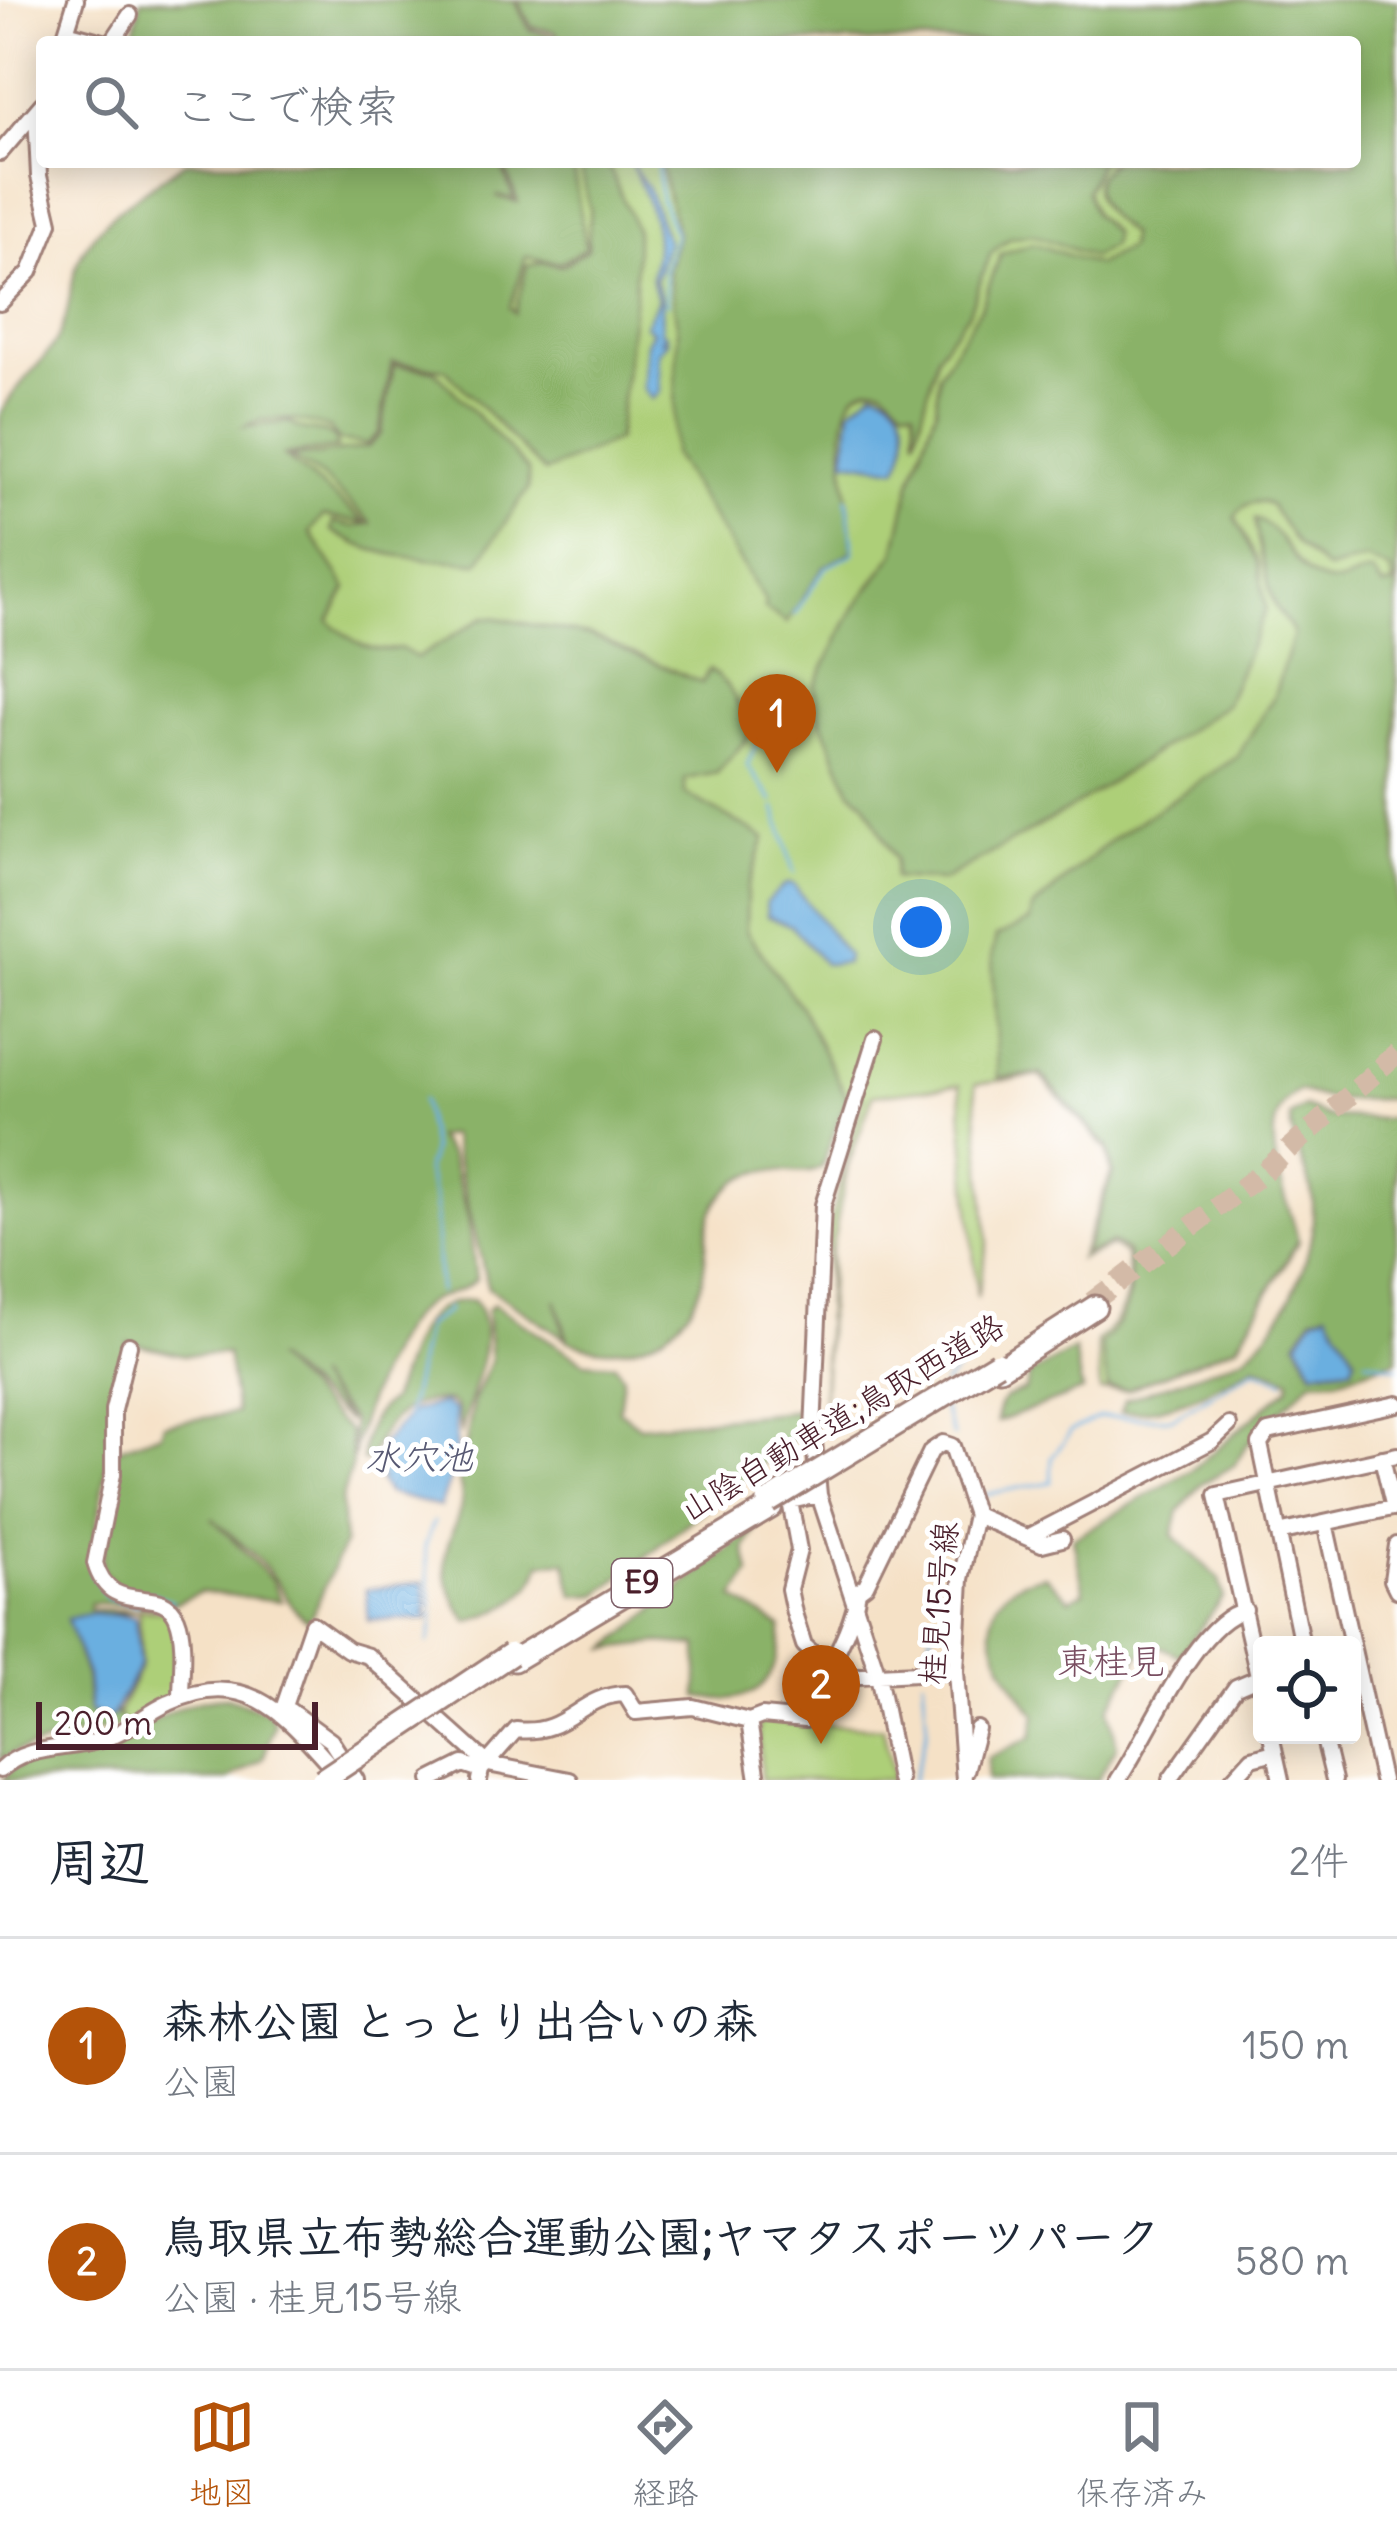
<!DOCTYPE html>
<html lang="ja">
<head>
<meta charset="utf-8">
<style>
	body { margin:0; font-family:Delius,"Klee One",sans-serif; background:#f6f6f7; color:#1f2937 }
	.controls { position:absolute; right:36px; bottom:36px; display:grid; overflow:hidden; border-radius:12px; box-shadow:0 6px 30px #0003 }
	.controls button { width:108px; height:108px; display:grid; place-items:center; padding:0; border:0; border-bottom:3px solid #e0e1e3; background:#fff; color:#1f2937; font:60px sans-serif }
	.scale { position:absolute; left:36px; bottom:30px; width:282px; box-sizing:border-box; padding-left:12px; border:6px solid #4a1f2b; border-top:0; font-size:33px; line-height:42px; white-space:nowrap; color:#4a1f2b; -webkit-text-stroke:9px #fff; paint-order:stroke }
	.you { position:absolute; left:921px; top:927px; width:42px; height:42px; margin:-30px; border:9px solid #fff; border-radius:50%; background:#1a73e8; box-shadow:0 0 0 18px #1a73e833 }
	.badge { display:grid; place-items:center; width:78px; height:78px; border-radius:50%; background:#b45309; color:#fff; font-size:39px; font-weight:700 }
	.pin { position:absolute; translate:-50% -99px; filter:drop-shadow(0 3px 6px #0008) }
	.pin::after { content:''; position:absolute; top:63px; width:42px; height:36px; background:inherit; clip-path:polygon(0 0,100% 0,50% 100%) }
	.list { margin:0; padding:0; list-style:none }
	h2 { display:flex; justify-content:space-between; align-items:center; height:156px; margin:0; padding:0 48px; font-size:51px }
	h2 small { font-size:39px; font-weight:400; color:#747a83 }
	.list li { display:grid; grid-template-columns:78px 1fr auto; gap:36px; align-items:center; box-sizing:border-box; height:216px; padding:0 48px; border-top:3px solid #e0e1e3 }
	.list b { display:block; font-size:45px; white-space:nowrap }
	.list p { margin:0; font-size:39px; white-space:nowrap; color:#747a83 }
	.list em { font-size:39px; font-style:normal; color:#747a83 }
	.icon { flex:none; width:66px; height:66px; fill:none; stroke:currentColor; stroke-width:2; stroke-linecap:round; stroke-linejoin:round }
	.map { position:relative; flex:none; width:1397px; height:1780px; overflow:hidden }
	.search { position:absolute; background:#fff; box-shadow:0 6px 30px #0003; left:36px; right:36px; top:36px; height:132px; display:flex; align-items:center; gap:30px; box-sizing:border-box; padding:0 42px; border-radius:12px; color:#747a83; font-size:45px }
	.sheet { height:588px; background:#fff }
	nav { display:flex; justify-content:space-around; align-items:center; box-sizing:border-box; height:168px; border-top:3px solid #e0e1e3; background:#fff; font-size:33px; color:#747a83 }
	nav a { display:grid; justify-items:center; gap:6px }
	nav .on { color:#b45309 }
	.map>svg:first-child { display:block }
</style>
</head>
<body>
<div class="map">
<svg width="1397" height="1780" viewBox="0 0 1397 1780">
	<rect width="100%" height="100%" fill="#fff"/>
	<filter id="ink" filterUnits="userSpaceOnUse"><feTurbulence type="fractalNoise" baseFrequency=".00833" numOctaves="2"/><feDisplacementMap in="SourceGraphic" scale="24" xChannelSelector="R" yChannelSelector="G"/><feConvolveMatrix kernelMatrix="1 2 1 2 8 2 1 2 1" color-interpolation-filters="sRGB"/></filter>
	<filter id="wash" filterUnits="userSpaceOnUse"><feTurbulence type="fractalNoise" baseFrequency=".004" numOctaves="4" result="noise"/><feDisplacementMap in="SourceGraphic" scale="48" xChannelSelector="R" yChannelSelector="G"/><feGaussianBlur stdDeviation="2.7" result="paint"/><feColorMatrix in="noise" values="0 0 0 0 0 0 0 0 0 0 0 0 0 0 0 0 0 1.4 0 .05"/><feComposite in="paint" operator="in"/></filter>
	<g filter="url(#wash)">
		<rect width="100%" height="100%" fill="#f5e1c6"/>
		<!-- green -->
		<path fill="#adcf78" stroke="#7c7752" stroke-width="3" d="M383,162H1257L1397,480V621L1377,636L1285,1010L1255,1220L1299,1241L1238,1345L1127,1390L1100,1391L1097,1342C1124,1318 1134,1291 1125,1255L1112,1246L1079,1259L1111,1173L1107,1150L1040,1076L975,1084L988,1241L977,1298L960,1085L873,1095L848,1166L831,1252L823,1410L828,1229L863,1096L772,1106L188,473L371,166Z
			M139,1610L168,1611L176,1628V1692L125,1725L118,1713L141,1665Z
			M759,1720L883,1728L894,1780H761Z"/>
		<!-- forest -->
		<path fill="#8ab268" stroke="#6a684a" stroke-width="3" fill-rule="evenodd" d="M141,0H514L530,30L558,37L557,42H132Z
			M517,0H1397V1099L1331,1100L1299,1091C1248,1120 1288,1195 1298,1240L1237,1345L1127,1389L1108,1388L1101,1344C1130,1317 1134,1292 1127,1252L1112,1243L1084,1255L1113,1173L1108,1147L1041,1074L998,1078L992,955L996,937L1030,921L1032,909L1111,840L1237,757L1274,696L1293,635C1289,622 1278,615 1274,602C1269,590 1254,524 1255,519C1284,527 1292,575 1327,582C1347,586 1354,574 1372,572L1383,587L1394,585L1390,570L1366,559L1327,570L1296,543L1271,506C1258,498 1243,503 1235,517L1258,561L1266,609L1225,705L1078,804L942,881L894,878L895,859L865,802L850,790L817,711L815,685L853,610L895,553L912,478L936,410L939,373L980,309L1001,254L1033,243L1097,265L1128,248L1129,234C1105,215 1076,186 1113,162H1355V42H560L556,32L532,27Z
			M185,162H500L514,199L496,196L518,202L503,162H572L586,248L560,263L526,257L510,308L515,313L527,266L541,262L562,266L588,249L590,210L579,162H607L636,230L635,296L617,440L544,472L445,369L392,362L379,433L367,444L340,441L330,429C307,421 265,412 244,427L290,422C302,435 321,427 336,438L337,448L283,455L366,523L323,516L310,532L347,588L329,621C350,640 371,655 400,648L417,658L484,617L497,618L593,636L702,683L709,669L728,686L753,732L717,773L685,779V794L765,838L747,888L746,931L801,1008L847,1097L822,1167C798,1184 765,1153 727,1190C698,1218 711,1253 700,1287C681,1342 619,1363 568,1340L556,1299L565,1338L488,1288L451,1135L436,1137L450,1155L468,1216L476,1279C461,1295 434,1294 418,1310C388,1339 358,1420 353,1459L352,1420L314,1377L349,1422L273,1358L349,1432L352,1464L341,1501L344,1544L309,1621C289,1609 287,1595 274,1578C258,1555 232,1537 212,1518L272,1580L281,1601L201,1592L172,1604L122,1593L101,1569L117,1449L161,1433L164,1424L236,1413L227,1354L184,1355L128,1342L92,1555L108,1595L156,1606L90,1603L89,1609L138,1611L67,1619L86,1677L89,1712L104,1719L117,1713L125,1725L17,1751L1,1760L0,415C14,386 40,367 56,341C70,317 68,296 75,271C89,220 146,192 185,162Z
			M660,162H1100L1086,191L1094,214L1113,233L1112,245L1093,257L1032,234L1010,238L991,253L969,312L938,353L916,439L914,408L904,407L884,388C813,370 858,527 852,552L824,567L787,623L764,608L765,601L673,455L678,330L668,270L677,234Z
			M394,365L434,370L528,470V489L478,563C425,558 377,561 331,530L333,522L353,527L371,523L321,476L288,456C319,457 341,451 368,447L381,434Z
			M1305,1107L1329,1117L1397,1119V1360L1337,1379L1312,1380L1247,1445L1235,1465L1202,1484L1179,1511L1173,1535L1219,1579L1223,1597L1180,1656L1159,1646L1139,1656L1109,1708L1117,1746L1098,1780H987L988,1758L1032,1737L1036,1714C997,1670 956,1592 1045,1575L1070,1599L1084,1592L1073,1538L1193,1469L1289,1387L1290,1379L1255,1365C1212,1390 1172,1413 1121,1412L1125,1400C1144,1392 1240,1361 1247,1354C1287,1320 1315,1258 1313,1205C1312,1172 1290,1145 1290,1116ZM1327,1312L1356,1357L1352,1367L1312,1371L1297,1341L1313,1316Z
			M473,1300C502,1333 468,1395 461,1435L457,1408L450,1402C408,1395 382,1423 370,1460L363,1461C362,1437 370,1413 390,1401C409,1358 414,1299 473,1300Z
			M493,1304L584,1362L615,1364L623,1376L619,1410L640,1426L802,1410L805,1429L598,1595L574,1596L566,1562L541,1563C533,1599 499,1611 469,1622C413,1548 475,1526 459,1482L474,1399L491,1360L487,1310Z
			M1074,1350L1082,1391L997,1422C995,1400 1007,1396 1025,1390L1030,1375Z
			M757,1525L745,1549L750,1573L734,1598L781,1627C779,1682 758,1707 698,1697V1646L661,1643L607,1649Z
			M227,1697L268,1712L275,1724L263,1759L228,1780H3C17,1753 69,1759 97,1748C143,1732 176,1698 227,1697Z"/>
		<!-- water -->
		<path fill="#6aafe0" stroke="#5a6786" stroke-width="3" d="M630,162L648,188L667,241L655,280L662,301L661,332L667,335L661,339L668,340L658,352L660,392L652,399L643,388L646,343L652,331L645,325L658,300C646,272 655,272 656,245C657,220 642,186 630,162Z
			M874,390C911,397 913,442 897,468L845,460L851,409Z
			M786,884H793L847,955L846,963L824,964L792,926L767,916L766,902Z
			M1328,1312L1356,1358L1352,1366L1313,1370L1298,1341L1314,1317Z
			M443,1403L455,1411L456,1462L440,1507L387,1493L380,1482V1446L412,1411Z
			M424,1582L428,1619L368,1620L366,1589Z
			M92,1613L135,1617L140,1665L111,1717L90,1712L87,1676L67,1619Z"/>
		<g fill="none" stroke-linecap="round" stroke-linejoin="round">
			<!-- stream -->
			<path stroke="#6aafe0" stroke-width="3" d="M657,162L661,199L675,234L664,270L667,305
				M794,615L825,568L854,553L847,498
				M744,703L762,733L747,765L773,801
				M775,808L794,873
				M422,1100L432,1150L426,1170L435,1200L439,1293
				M1366,1360L1397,1367
				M944,1384L966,1359
				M942,1406L953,1436
				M407,1416L426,1325L448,1311L446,1307
				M966,1466L971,1481
				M976,1496L1051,1482L1052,1458L1071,1431L1099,1417L1172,1418L1255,1369L1284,1381
				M91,1571L106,1597L137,1605
				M148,1593L172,1601
				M433,1620L425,1546L434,1522
				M428,1643L433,1624
				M922,1667L932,1632L956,1598
				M913,1780L927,1729L923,1679"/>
		</g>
	</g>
	<g filter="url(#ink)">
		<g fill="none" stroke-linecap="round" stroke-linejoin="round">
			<!-- highway-tunnel -->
			<path stroke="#d3baa7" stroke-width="21" stroke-dasharray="21 10" stroke-linecap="butt" d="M1092,1302L1266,1170L1397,1053"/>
			<!-- minor casing -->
			<g stroke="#a08078" stroke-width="20">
				<path id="minor" d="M66,32L103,42
					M63,42L76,0
					M112,42L130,15
					M0,153L42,104
					M0,303L30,272L50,223L39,176L36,112
					M875,1039L823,1205L813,1431L819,1495L878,1675L899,1780
					M129,1345L113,1410V1474L95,1563C111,1620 162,1581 177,1618C186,1640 181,1674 181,1697
					M1382,1458L1394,1508
					M819,1495L790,1501L799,1550L789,1589L794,1613L804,1645L827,1667
					M975,1515L1042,1544L1062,1539
					M1325,1523L1382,1780
					M1278,1533L1397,1507
					M1028,1537L1212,1441L1229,1425
					M1397,1545L1392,1580L1397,1590
					M1302,1645L1260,1444L1268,1432L1397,1404
					M819,1678L956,1671
					M1262,1693L1217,1495L1397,1455
					M290,1711L331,1741L356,1780
					M282,1712L312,1624L348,1650L368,1656L488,1764L570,1780
					M749,1721L758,1780
					M1271,1735L1281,1780
					M1323,1735L1334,1780
					M0,1770C29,1743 69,1751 104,1739C128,1731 146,1713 169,1703C254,1663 292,1725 344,1780
					M966,1771L977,1729
					M431,1780L463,1764L481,1770
					M479,1780L481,1770L516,1730C568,1736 579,1695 625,1694L636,1712L693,1707L749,1721L762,1716L805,1720C821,1674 851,1639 858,1591L866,1585L931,1451L943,1443L952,1446L975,1515L961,1579L956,1671L964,1780
					M1118,1780C1147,1739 1194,1622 1245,1610
					M1170,1780L1236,1687L1262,1676
					M1232,1780L1252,1758L1274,1752"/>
			</g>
			<!-- highway casing -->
			<g stroke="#a08078" stroke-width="27">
				<path id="highway" d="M1000,1368L1095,1307
					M514,1660L771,1507"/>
			</g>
			<!-- minor -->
			<use href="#minor" stroke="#fff" stroke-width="14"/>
			<!-- highway -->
			<use href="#highway" stroke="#fff" stroke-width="21"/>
			<!-- highway-bridge casing -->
			<g stroke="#a08078" stroke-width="27" stroke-linecap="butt">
				<path id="highway-bridge" d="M768,1502L997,1363
					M322,1780L511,1654"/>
			</g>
			<!-- highway-bridge -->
			<use href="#highway-bridge" stroke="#fff" stroke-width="21"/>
		</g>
	</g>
	<g text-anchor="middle" stroke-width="10" stroke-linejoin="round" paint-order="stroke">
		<!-- shield labels -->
		<rect fill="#fff" stroke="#80626b" stroke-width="3" x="612" y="1559" width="60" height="48" rx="9"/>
		<g font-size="30" font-weight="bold" fill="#4a1f2b">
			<text x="642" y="1593">E9</text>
		</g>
		<!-- street labels -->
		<g font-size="33" fill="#4a1f2b" stroke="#fff">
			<text transform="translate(842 1417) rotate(-31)" y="12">山陰自動車道;鳥取西道路</text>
			<text transform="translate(938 1603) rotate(-85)" y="12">桂見15号線</text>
		</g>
		<!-- water labels -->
		<g font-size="36" font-style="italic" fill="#575973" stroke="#fff">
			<text x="419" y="1470">水穴池</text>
		</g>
		<!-- neighbourhood labels -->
		<g font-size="36" fill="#794e61" stroke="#fff">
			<text x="1111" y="1674">東桂見</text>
		</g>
	</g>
</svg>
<div class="controls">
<button><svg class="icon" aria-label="locate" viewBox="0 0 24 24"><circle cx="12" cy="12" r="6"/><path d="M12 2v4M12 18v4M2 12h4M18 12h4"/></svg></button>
</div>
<div class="scale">200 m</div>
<div class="you"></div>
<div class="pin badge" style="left:777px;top:773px">1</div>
<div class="pin badge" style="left:821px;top:1744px">2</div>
<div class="search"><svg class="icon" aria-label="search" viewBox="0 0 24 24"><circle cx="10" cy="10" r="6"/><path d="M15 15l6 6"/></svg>ここで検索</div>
</div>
<section class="sheet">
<h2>周辺<small>2件</small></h2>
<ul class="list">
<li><span class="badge">1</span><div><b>森林公園 とっとり出合いの森</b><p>公園</p></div><em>150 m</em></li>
<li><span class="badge">2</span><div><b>鳥取県立布勢総合運動公園;ヤマタスポーツパーク</b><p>公園 · 桂見15号線</p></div><em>580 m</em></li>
</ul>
</section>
<nav>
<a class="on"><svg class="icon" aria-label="map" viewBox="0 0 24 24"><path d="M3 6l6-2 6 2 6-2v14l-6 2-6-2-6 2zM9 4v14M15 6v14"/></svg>地図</a>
<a><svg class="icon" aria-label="directions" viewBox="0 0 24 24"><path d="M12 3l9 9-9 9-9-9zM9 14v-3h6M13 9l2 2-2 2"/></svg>経路</a>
<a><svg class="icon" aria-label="saved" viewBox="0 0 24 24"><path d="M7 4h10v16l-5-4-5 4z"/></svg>保存済み</a>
</nav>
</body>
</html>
